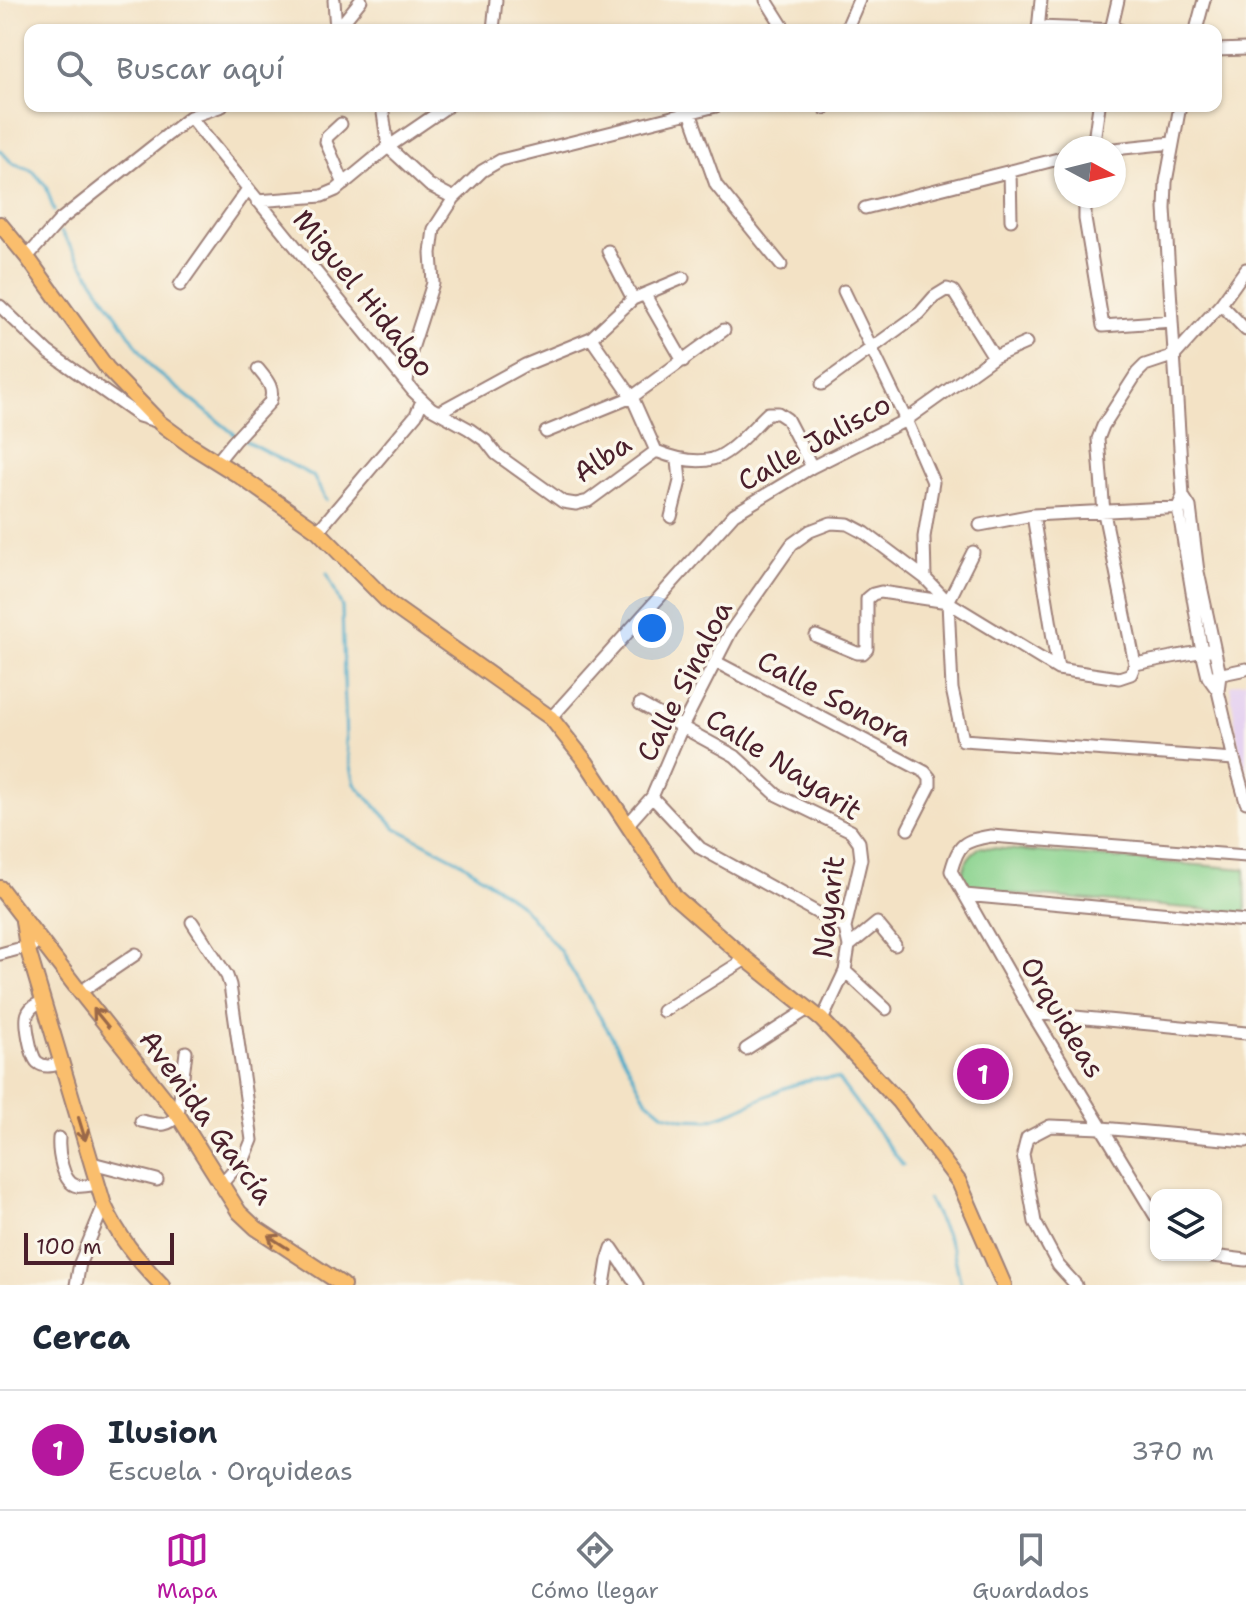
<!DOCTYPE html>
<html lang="es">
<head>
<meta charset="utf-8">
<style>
	body { margin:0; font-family:"Shantell Sans",sans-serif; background:#f6f6f7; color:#1f2937 }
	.controls { position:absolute; right:24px; bottom:24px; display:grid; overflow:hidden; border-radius:16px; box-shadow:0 2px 6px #0004 }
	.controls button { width:72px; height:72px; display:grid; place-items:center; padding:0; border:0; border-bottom:2px solid #e0e1e3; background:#fff; color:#1f2937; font:40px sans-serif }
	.compass { position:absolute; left:1054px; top:136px; width:72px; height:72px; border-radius:50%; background:#fff; box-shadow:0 2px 6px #0004; rotate:97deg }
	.scale { position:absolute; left:24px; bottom:20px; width:150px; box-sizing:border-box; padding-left:8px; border:4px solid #4a1f2b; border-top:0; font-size:22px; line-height:28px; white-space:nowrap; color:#4a1f2b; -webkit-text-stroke:6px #fbf7ec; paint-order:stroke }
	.you { position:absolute; left:652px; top:628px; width:28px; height:28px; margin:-20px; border:6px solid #fff; border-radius:50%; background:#1a73e8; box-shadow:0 0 0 12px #1a73e833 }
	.badge { display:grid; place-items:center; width:52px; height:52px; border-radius:50%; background:#b5179e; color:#fff; font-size:26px; font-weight:700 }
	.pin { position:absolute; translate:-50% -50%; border:4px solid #fff; box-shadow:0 2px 8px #0006 }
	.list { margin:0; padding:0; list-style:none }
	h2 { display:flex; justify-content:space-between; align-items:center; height:104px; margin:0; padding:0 32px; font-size:34px }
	h2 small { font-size:26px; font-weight:400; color:#747a83 }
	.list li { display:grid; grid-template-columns:52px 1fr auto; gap:24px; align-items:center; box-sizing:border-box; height:120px; padding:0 32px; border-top:2px solid #e0e1e3 }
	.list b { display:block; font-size:30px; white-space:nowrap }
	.list p { margin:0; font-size:26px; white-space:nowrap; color:#747a83 }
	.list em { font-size:26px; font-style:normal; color:#747a83 }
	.icon { flex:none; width:44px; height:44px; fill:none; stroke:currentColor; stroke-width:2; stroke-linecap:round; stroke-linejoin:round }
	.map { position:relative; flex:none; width:1246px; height:1285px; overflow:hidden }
	.search { position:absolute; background:#fff; box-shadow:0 2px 6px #0004; left:24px; right:24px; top:24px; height:88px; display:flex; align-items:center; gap:20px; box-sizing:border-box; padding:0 28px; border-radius:16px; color:#747a83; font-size:30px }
	.sheet { height:224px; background:#fff }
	nav { display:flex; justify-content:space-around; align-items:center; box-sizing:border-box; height:112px; border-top:2px solid #e0e1e3; background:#fff; font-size:22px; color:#747a83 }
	nav a { display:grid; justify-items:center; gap:4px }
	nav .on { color:#b5179e }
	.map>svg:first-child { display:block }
</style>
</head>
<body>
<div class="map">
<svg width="1246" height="1285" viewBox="0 0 1246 1285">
	<rect width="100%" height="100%" fill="#fbf7ec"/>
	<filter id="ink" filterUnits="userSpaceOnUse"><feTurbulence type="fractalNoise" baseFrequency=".0125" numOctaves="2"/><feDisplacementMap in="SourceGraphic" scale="16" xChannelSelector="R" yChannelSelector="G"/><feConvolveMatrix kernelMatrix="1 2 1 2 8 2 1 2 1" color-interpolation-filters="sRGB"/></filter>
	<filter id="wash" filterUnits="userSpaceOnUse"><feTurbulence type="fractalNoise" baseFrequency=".006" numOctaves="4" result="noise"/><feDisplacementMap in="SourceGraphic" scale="32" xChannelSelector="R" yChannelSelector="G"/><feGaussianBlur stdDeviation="1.8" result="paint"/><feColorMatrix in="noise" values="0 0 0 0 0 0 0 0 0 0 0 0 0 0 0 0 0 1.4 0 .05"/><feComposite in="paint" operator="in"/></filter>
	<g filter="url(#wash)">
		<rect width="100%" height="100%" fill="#f3e2c5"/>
		<!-- built -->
		<path fill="#e6d3f0" d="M1246,681V774L1238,744L1230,685Z"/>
		<!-- green -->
		<path fill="#8ad38e" stroke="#6a795c" stroke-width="2" d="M980,847L1245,869L1246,913L978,891C953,881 963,859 980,847Z"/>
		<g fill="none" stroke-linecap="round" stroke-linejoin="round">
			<!-- stream -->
			<path stroke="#4aaac9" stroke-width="3" d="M0,150L12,163L33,171L46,186L54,211
				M61,232L152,368L238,437L313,476L326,500
				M327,573L342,607L346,745L355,784L396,828L461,862L522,906L560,951L617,1045L646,1099L664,1114L684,1119L709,1120L735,1111L784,1088L815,1078L838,1079L903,1165
				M928,1199L953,1249L961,1285"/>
		</g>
	</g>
	<g filter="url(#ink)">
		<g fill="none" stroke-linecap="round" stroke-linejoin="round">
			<!-- minor casing -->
			<g stroke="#9e8078" stroke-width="15">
				<path id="minor" d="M334,0L336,30
					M766,0L785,30
					M1038,27L1120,30
					M337,30L361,0
					M493,30L496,0
					M846,30L859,0
					M1038,30L1041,0
					M1111,30L1118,0
					M1196,30L1204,0
					M1216,50L1246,49
					M382,106L388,147L429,185L454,198
					M823,106L824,108
					M1180,106L1166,182L1165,209L1183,496L1190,507L1198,572L1220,675L1218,691
					M690,112L716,185L781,265
					M190,117L413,391L431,408L469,429L486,441L496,454L563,502L576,504L588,501L656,451
					M341,124L327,137L326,142L344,184
					M1093,148L1099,106
					M1114,149L1172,143
					M1010,171L1011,220
					M1085,196V219L1103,326L1172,321
					M257,201L322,196L336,190L388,147L448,106
					M865,208L1066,157
					M608,251L633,299
					M27,257L60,220L190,117L222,106
					M180,285L248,189
					M844,291L906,420L933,482L924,537L925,578
					M645,295L683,361
					M1221,304L1246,330
					M0,306L48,352L139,416L159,422
					M407,382L411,352L433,283L431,253L434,229L454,198L482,171L501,160L716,106
					M822,384L920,313L934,297L947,289L953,291L994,357
					M439,412L525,365L591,338
					M546,432L632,397L724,330
					M656,451L632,397L591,338L633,299L683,278
					M656,451C676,459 706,467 725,453C741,443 754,426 768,413H778L787,419L812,467
					M217,462L234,441L270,402C275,388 267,380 258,369
					M1183,496L1178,507L1202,652L1208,677L1218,691L1234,759L1246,802
					M1033,515L1058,669
					M671,517L680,481L678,460
					M980,525L1033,515L1185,507
					M318,531L416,415L422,401
					M973,552L948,602L952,689L963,740L1234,759
					M816,636L857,653H863L867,649V599L873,594L881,592L948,602
					M716,662L925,772L930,778V786L908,829
					M1135,664L1104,513L1098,439L1103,426L1137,373L1145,365L1175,355L1221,304L1246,269
					M1135,664L1209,650
					M1213,676L1246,669
					M640,704L735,756L777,795L851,831L859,842L861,859L845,928L849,946L845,971L822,1020
					M551,718L734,514L812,467L906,420L994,357L1026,343
					M652,797L700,848L845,928
					M628,824L652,797L682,727L731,631L792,544L810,531L831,523L848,524L865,533L925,578L948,602L1058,669L1119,678L1131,674L1135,664
					M965,895L1246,921
					M192,922L227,976L230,985L252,1140L245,1157L222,1183
					M849,946L877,923L895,945
					M0,954L33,945
					M845,971L886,1009
					M80,992L136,954
					M43,1002C37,1004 31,1006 28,1013C24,1021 31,1056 37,1062C45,1069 54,1065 62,1063
					M663,1011L746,959
					M1032,1013L1246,1033
					M746,1049L808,1009
					M141,1121C158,1124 166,1129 178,1115L186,1052
					M59,1138C58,1151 62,1183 77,1186C84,1187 91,1185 98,1184
					M92,1163L157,1180
					M1156,1217L1032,1013L951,871C959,843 963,841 991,836L1246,856
					M612,1248L637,1285
					M1204,1255L1246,1260
					M76,1285L80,1263L104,1205
					M604,1285L608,1260L612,1248
					M1076,1285L1058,1265L1035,1222L1023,1154L1027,1138L1050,1126L1102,1128L1246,1141"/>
			</g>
			<!-- major casing -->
			<g stroke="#9e8078" stroke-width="18">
				<path id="major" d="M0,224L27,257L107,368L160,423L190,445L238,475L318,531L390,604L551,718L586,762L675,897L746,959L822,1020L899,1102L959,1182L1004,1285
					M0,888L80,992L178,1115L239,1212L256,1228L343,1285
					M23,921L27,947L104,1205C119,1238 137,1259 162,1285"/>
			</g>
			<!-- minor -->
			<use href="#minor" stroke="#fff" stroke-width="11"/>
			<!-- major -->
			<use href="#major" stroke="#fabe6d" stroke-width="14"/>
		</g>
		<!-- one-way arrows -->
		<defs><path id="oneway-shaft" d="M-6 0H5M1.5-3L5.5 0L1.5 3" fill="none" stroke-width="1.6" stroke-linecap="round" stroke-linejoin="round" transform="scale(2)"/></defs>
		<g stroke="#996749">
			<use href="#oneway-shaft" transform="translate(101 1018) rotate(-129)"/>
			<use href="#oneway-shaft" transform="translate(82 1129) rotate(73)"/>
			<use href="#oneway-shaft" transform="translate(278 1242) rotate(-147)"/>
		</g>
	</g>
	<g text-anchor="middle" stroke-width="7" stroke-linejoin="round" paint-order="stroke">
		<!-- street labels -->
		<g font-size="28" fill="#4a1f2b" stroke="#fbf7ec">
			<text transform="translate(364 293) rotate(51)" y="10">Miguel Hidalgo</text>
			<text transform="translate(814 442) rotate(-29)" y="10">Calle Jalisco</text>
			<text transform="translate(602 458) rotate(-34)" y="10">Alba</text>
			<text transform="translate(684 681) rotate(-63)" y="10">Calle Sinaloa</text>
			<text transform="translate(835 698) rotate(28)" y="10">Calle Sonora</text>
			<text transform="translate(784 764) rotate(33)" y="10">Calle Nayarit</text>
			<text transform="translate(828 907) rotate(-83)" y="10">Nayarit</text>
			<text transform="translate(1063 1017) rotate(59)" y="10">Orquideas</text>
			<text transform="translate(207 1117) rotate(54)" y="10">Avenida García</text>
		</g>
	</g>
</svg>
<div class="controls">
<button><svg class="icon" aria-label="layers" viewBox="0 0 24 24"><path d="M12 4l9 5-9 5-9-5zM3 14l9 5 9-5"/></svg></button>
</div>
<svg class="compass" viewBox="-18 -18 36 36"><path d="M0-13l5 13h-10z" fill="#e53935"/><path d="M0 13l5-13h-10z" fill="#747a83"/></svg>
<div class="scale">100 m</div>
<div class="you"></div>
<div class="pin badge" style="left:983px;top:1074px">1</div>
<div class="search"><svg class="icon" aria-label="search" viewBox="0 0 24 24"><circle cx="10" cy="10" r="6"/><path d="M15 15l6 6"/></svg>Buscar aquí</div>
</div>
<section class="sheet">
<h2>Cerca<small></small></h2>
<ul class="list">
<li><span class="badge">1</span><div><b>Ilusion</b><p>Escuela · Orquideas</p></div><em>370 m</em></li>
</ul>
</section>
<nav>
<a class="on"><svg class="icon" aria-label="map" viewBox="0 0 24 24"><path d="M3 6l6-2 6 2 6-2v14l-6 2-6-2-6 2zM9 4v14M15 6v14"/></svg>Mapa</a>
<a><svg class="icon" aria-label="directions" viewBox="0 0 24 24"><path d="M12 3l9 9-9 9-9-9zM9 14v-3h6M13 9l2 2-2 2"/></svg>Cómo llegar</a>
<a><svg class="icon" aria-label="saved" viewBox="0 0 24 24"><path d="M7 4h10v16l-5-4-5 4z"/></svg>Guardados</a>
</nav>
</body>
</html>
